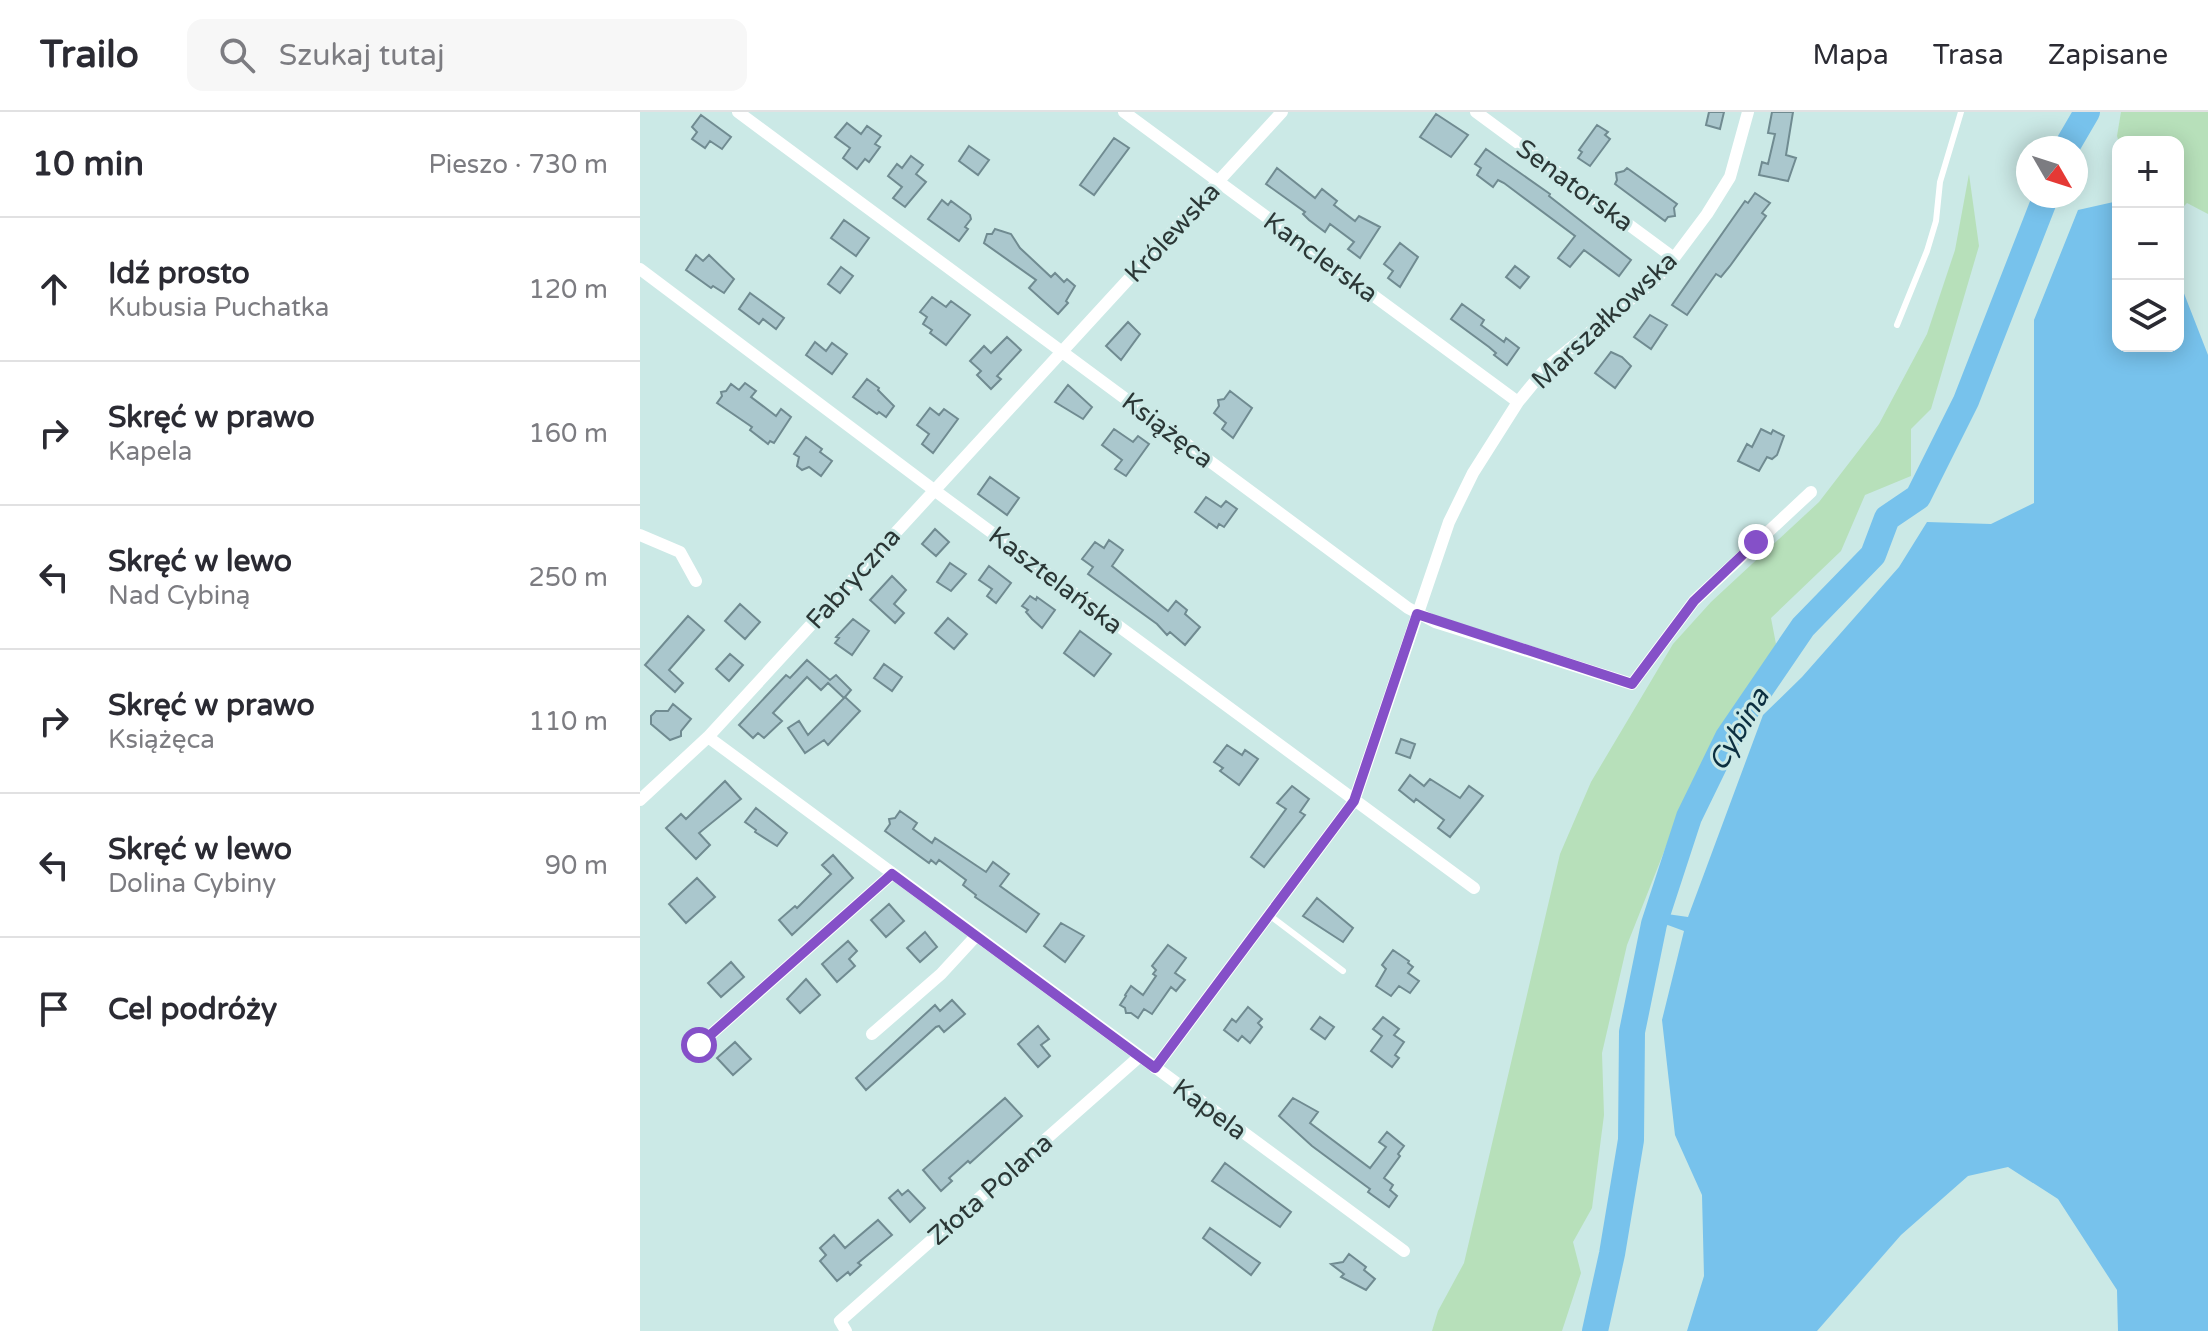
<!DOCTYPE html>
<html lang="pl">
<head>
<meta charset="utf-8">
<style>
	body { margin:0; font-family:"Varela Round",sans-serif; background:#f7f7f7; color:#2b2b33 }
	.controls { position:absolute; right:24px; top:24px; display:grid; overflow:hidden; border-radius:16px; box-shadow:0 4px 20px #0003 }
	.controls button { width:72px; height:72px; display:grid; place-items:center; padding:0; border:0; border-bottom:2px solid #e1e1e2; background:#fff; color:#2b2b33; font:40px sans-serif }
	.compass { position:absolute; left:1376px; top:24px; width:72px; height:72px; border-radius:50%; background:#fff; box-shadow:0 4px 20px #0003; rotate:129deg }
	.stop { position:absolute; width:24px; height:24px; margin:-18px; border:6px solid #8550c8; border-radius:50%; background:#fff }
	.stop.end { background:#8550c8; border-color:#fff; box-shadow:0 2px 8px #0008 }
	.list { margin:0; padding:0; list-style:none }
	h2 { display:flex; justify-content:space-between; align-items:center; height:104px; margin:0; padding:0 32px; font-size:34px }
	h2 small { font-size:26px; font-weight:400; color:#7c7c81 }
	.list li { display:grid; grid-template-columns:52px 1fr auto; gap:24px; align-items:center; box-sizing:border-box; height:144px; padding:0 32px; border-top:2px solid #e1e1e2 }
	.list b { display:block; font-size:30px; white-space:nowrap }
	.list p { margin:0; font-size:26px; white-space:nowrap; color:#7c7c81 }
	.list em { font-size:26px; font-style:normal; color:#7c7c81 }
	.icon { flex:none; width:44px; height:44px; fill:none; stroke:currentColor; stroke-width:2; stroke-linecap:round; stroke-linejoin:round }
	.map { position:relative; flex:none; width:1568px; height:1219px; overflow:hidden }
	header { display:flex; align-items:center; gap:48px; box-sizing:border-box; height:112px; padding:0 40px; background:#fff; border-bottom:2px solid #e1e1e2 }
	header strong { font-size:38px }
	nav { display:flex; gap:44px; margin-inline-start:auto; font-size:28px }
	.search { width:560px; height:72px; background:#f7f7f7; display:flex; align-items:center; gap:20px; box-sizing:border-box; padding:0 28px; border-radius:16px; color:#7c7c81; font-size:30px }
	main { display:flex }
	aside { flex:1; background:#fff }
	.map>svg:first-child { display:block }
</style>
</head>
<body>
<header>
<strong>Trailo</strong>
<div class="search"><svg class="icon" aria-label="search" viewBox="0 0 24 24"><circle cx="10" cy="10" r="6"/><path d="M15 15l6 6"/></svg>Szukaj tutaj</div>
<nav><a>Mapa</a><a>Trasa</a><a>Zapisane</a></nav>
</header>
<main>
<aside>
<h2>10 min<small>Pieszo · 730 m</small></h2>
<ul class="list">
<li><svg class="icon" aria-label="ahead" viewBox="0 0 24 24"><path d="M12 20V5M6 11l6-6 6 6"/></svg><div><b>Idź prosto</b><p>Kubusia Puchatka</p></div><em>120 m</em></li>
<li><svg class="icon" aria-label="right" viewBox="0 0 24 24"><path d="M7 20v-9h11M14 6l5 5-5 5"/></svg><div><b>Skręć w prawo</b><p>Kapela</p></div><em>160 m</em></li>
<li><svg class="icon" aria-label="left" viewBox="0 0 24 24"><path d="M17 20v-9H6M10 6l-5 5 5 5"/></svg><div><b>Skręć w lewo</b><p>Nad Cybiną</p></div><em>250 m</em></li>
<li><svg class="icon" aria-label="right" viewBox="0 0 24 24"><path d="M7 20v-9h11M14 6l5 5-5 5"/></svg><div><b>Skręć w prawo</b><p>Książęca</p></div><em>110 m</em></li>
<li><svg class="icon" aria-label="left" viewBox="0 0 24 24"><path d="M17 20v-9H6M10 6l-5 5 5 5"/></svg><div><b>Skręć w lewo</b><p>Dolina Cybiny</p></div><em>90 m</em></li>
<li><svg class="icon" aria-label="arrive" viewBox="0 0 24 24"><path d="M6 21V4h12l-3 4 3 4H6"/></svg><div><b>Cel podróży</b></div></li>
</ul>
</aside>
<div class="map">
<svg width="1568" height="1219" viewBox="0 0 1568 1219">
	<rect width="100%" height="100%" fill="#cbe9e6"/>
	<!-- green -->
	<path fill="#b7e0ba" d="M1481,0H1568V102L1547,91L1538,100V30H1479L1477,24Z
		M1329,62L1339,134L1291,297L1271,317V364L1225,383L1201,439L1131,506L1136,532L1050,674L987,833L962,941L964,1003L952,1096L933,1130L941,1161L922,1219H792L798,1199L824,1151L920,742L951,670L1033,532L1071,490L1179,390L1239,312L1287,222L1315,138Z"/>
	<!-- water -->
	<path fill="#77c2ec" d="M1478,89V234H1538V166L1568,243V1219H1478L1477,1178L1418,1087L1368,1055L1328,1064L1261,1123L1177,1219H1047L1064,1164L1062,1083L1035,1023L1022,908L1044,819L1025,812L1027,802L1048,805L1123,603L1162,565L1259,455L1287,410L1351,412L1394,391V208L1438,98Z"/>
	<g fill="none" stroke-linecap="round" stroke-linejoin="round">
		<!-- river -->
		<path stroke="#77c2ec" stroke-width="26" d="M1426,36L1447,0
			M955,1219L972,1142L991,1028L992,920L1014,812L1049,705L1088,625L1163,515L1233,443L1247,406L1278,385L1326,289L1406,84"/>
	</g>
	<!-- building -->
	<path fill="#aac7cd" stroke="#708b91" stroke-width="2" d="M1069,0H1084L1080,17L1066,13Z
		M1132,0H1153L1146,43L1156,46L1148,69L1119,63L1122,50L1128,52L1135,22L1128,21Z
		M796,2L828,23L811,45L780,25Z
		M61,3L91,25L82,37L70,29L65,36L52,27L57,20L52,15Z
		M207,11L221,22L227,14L241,24L235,32L240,35L229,50L225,47L217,57L203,46L210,36L195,25Z
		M957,13L968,20L965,23L970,27L950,54L938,46L942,40L939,38Z
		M474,26L489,36L454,83L440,73Z
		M329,34L349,48L338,63L319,49Z
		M846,37L910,82L909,84L991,148L979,164L944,138L930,155L918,146L935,124L864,71L858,68L853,75L837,63L841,56L835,52Z
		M271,44L283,53L276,62L286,70L265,95L253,86L262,75L248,64L257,52L262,56Z
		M637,56L675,86L682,77L697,89L694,93L715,109L719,104L740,115L720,146L708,137L714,130L690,112L685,120L669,108L663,102L665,100L626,72Z
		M987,56L1037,92L1034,96L1035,104L1028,105L1025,109L975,72L977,68L976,61L984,59Z
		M1115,81L1130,91L1122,101L1126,104L1090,154L1081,165L1076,162L1047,203L1032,193L1105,89L1108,91Z
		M302,88L308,93L311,89L330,103L331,107L325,115L328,117L319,129L288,107Z
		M204,108L229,126L216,144L191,126Z
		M355,117L371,122L380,136L411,165L415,161L424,170L427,167L435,174L426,189L428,191L418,202L389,176L396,168L344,131L347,122H352Z
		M760,131L778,145L760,175L748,166L753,159L744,152Z
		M56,143L63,149L69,143L94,167L84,181L73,174L71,176L46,158Z
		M875,154L889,165L880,176L866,165Z
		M201,155L213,164L200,181L188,172Z
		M110,181L144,206L136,217L123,207L119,212L99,197Z
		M292,185L306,195L311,189L330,203L306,233L290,221L292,218L283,212L287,205L280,200Z
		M822,192L844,208L841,213L864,230L866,226L879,236L867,253L854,243L856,241L849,235L811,207Z
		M1010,203L1027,213L1011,237L994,225Z
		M488,210L500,222L481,248L466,234Z
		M367,225L381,238L357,264L361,267L351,277L337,263L341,259L330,249L344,234L351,241Z
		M175,230L186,239L192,231L207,242L192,262L166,243Z
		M971,240L982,245L991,254L975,276L955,261Z
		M227,267L239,276L238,278L254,294L246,305L239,300L237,302L213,285Z
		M105,271L116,279L111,285L136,304L141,297L151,305L134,331L130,329L128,332L110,318L112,315L77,291L82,284L81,280L86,279L91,272L99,278Z
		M428,273L452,295L443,307L415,290Z
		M590,279L612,296L593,326L582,317L586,311L574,301L579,294L578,288L584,287Z
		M290,296L299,303L304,297L318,307L293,341L282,332L289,322L277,313Z
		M474,317L493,330L498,324L509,332L486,364L475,357L482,348L462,333Z
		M1121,317L1131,322L1133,318L1144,324L1137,343L1132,347L1127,345L1119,359L1098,349L1107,332L1112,335Z
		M166,325L182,337L180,340L192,349L181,364L169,355L162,358L157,354L159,345L154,342Z
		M350,365L379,386L367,403L338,382Z
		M566,385L581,395L586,389L597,397L584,415L579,412L577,416L555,400Z
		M295,417L309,430L296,444L282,432Z
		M469,428L483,438L472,454L528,499L536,489L547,498L545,502L560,515L545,533L530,520L527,523L517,512L448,462L453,455L442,447L455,430L464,436Z
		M310,451L326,462L311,479L297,470Z
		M349,454L371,471L356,491L347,484L352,477L339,468Z
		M252,464L266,478L254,492L264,501L255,511L230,488Z
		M390,484L396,488L397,485L415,498L402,516L392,507L386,500L388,498L382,494Z
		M100,492L120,510L105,527L85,509Z
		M48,504L64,518L29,558L43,571L35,580L5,553Z
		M308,506L327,522L314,537L295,521Z
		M213,507L229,519L212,543L195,531L199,526L196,525Z
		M440,519L471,542L454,564L424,541Z
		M90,542L103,553L89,569L76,557Z
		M167,548L190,568L196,563L211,578L205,585L220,599L188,633L184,628L165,641L148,616L159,609L168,623L204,586L188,571L181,578L167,565L133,601L142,609L124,626L118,621L113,626L99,613L146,563L150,566Z
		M244,552L262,565L252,579L234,566Z
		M33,592L51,607L41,619V624L30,628L11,612V604L16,599H28Z
		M761,627L775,632L770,646L756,641Z
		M587,633L602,643L605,638L618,647L599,673L580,659L583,656L574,650Z
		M770,663L784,674L790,667L820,686L829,674L843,684L810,725L798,716L804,708L776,687L774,690L759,678Z
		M85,669L101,687L59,721L70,733L56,747L26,716L41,702L46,707Z
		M652,674L669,687L660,700L665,703L624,755L611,745L646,697L637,691Z
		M116,696L147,721L137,734L115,720L116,718L105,710Z
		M260,699L277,711L273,717L292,731L295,726L346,760L353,750L369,762L360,774L399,802L386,820L335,785L336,783L323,773L326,768L299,748L296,752L291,748L289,751L245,719L250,712L249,707L255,706Z
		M193,743L213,766L152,823L139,808L155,794L157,796L191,762L182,753Z
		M57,766L75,785L46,811L29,792Z
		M677,786L713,816L703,830L663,804Z
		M249,792L264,809L246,825L231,808Z
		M421,811L444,824L425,850L404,834Z
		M285,820L297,835L280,850L267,836Z
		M208,829L217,839L209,847L215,854L197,870L182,852Z
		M528,833L546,846L535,861L545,868L536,879L531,875L512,902L504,897L498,906L491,901H486L485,896L480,893L486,884L485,883L491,874L503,883L516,864L513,862L516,858L512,854Z
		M753,838L769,849L768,851L773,855L768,861L779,869L770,881L759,874L751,884L736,874L746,857L742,853Z
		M91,850L104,865L81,885L68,871Z
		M166,867L180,883L160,901L147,887Z
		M312,888L325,902L304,920L299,914L296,915L226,978L216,966L295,893L300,899Z
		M608,895L622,907L618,911L622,915L610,931L602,924L598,929L584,918L592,907L596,910Z
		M680,905L694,915L685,927L671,917Z
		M743,905L759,917L754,923L764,930L755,943L759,946L752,955L731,939L742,924L733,917Z
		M398,914L409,927L401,933L410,944L398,955L378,932Z
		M95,930L111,947L93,963L77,946Z
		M365,986L382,1004L330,1051L328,1049L309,1066L312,1069L301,1079L283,1058Z
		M653,986L678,1000L670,1011L730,1056L746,1035L739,1030L747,1020L764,1034L758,1042L760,1044L744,1066L753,1073L750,1078L757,1084L749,1095L728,1080L730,1077L672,1034L639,1004Z
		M585,1051L651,1100L640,1115L572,1069Z
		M258,1078L262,1083L268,1078L285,1096L270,1110L249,1086Z
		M238,1108L252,1123L218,1151L221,1153L210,1163L208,1160L197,1169L180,1149L186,1143L180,1136L194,1123L205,1136Z
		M570,1116L620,1151L611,1163L563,1126Z
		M709,1142L726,1155L724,1158L735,1167L726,1178L701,1165L704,1162L691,1152L703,1150Z"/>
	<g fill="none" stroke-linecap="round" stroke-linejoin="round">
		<!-- lane -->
		<path stroke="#fff" stroke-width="6" d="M1257,213L1287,139L1296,109L1300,70L1321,0
			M629,803L703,859"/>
		<!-- street -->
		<path stroke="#fff" stroke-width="12" d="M98,0L768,496L795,510L992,572L1054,489L1171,380
			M484,0L878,290
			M836,0L1034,146
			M0,157L294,378L834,776
			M0,423L40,440L56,469
			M68,625L764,1139
			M0,688L68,625L642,0
			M232,922L301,862L336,824
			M59,933L252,762
			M515,956L714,689L809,410L833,361L878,290L906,256L1017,166L1034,146L1067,102L1090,65L1108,0
			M206,1219L200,1209L499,945"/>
	</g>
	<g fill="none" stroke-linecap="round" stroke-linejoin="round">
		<!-- route -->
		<path stroke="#8550c8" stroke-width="10" d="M59,933L252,762L515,956L714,689L777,502L992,572L1054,489L1116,430"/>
	</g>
	<g text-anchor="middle" stroke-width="6" stroke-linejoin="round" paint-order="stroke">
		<!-- street labels -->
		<g font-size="26" fill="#2b3736" stroke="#cbe9e6">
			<text transform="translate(935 73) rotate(36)" y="9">Senatorska</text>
			<text transform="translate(532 120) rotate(-47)" y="9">Królewska</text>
			<text transform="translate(681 145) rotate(36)" y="9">Kanclerska</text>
			<text transform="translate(964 208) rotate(-43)" y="9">Marszałkowska</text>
			<text transform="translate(528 318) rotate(37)" y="9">Książęca</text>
			<text transform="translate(213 466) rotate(-48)" y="9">Fabryczna</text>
			<text transform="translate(416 468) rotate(37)" y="9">Kasztelańska</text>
			<text transform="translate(570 997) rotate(36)" y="9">Kapela</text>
			<text transform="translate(350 1077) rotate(-41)" y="9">Złota Polana</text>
		</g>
		<!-- water labels -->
		<g font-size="28" font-style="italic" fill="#0c2f40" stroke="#cbe9e6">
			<text transform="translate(1098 617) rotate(-59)" y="10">Cybina</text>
		</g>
	</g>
</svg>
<div class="controls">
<button>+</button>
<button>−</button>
<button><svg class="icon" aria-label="layers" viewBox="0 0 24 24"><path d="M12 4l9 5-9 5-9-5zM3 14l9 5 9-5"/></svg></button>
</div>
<svg class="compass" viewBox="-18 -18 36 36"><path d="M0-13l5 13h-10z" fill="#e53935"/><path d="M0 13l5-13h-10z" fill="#7c7c81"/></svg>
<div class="stop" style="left:59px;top:933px"></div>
<div class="stop end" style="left:1116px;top:430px"></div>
</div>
</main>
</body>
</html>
